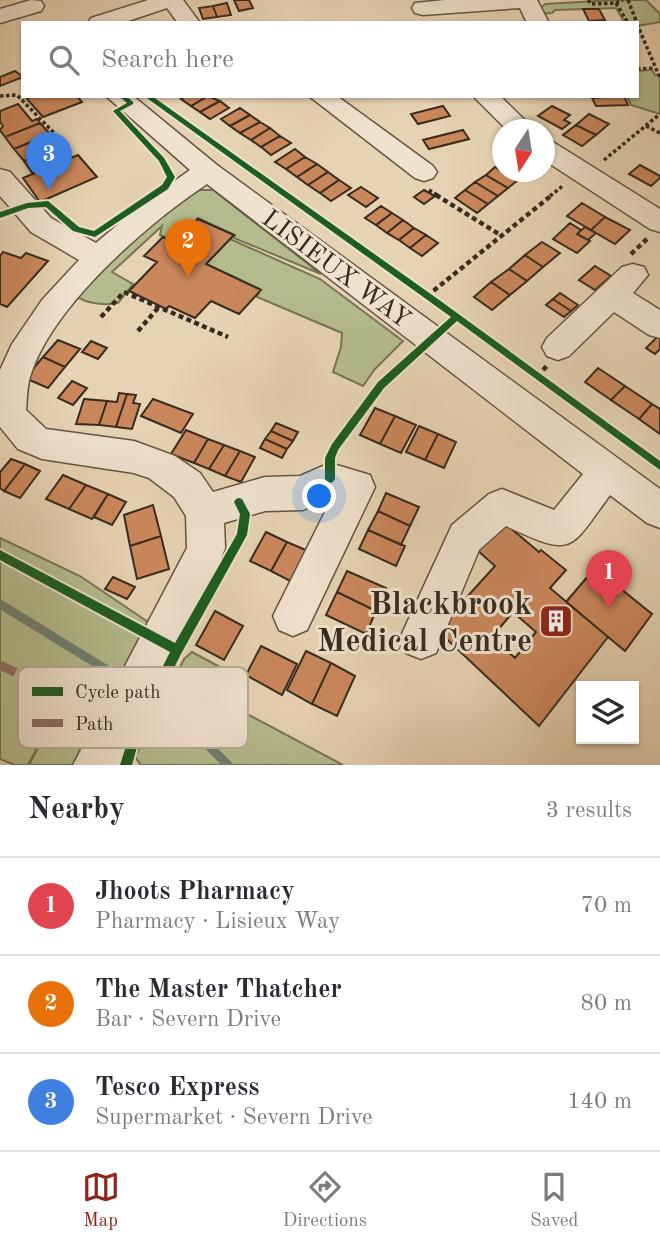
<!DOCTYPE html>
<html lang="en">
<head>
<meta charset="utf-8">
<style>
	body { margin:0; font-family:"Old Standard TT",serif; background:#f7f7f7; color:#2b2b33 }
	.controls { position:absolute; right:21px; bottom:21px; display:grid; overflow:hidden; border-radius:0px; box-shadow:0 2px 5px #0004 }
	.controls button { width:63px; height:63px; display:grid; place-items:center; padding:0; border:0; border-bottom:2px solid #e1e1e2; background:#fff; color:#2b2b33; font:35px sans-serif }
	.compass { position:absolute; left:492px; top:119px; width:63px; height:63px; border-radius:50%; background:#fff; box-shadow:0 2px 5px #0004; rotate:192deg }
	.you { position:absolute; left:320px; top:497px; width:24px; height:24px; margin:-18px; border:5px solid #fff; border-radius:50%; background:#1a73e8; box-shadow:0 0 0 10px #1a73e833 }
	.badge { display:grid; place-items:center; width:46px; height:46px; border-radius:50%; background:#8f2418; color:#fff; font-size:23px; font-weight:700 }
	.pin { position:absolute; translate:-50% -58px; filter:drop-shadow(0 2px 4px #0008) }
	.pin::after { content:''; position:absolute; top:37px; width:24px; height:21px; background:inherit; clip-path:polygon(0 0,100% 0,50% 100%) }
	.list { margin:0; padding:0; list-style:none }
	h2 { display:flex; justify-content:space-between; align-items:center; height:91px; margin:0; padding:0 28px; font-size:30px }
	h2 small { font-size:23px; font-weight:400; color:#7c7c81 }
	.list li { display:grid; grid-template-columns:46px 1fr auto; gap:21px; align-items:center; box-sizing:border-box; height:98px; padding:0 28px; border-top:2px solid #e1e1e2 }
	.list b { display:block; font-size:26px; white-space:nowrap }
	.list p { margin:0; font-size:23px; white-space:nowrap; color:#7c7c81 }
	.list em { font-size:23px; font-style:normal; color:#7c7c81 }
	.icon { flex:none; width:38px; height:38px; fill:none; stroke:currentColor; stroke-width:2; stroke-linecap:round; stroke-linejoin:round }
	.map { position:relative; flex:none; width:660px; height:765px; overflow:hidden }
	.search { position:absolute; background:#fff; box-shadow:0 2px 5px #0004; left:21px; right:21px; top:21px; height:77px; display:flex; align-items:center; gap:18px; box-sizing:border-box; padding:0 24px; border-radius:0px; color:#7c7c81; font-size:26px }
	.sheet { height:385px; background:#fff }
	nav { display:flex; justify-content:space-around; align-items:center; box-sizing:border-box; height:98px; border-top:2px solid #e1e1e2; background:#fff; font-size:19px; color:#7c7c81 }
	nav a { display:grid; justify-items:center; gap:4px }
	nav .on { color:#8f2418 }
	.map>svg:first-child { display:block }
</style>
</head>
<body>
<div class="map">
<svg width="660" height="765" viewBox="0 0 660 765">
	<rect width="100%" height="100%" fill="#e6d3b3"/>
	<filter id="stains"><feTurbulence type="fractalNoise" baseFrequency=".00286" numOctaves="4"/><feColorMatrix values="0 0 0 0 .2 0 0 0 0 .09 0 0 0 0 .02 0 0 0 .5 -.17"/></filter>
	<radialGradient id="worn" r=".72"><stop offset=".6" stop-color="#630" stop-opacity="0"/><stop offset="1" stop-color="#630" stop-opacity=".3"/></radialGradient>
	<!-- green -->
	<path fill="#b4bc8d" stroke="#767456" stroke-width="2" d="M614,0H646L660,14V22L637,26V23H625L616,8L555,10L552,13L540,14L537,11L545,4Z
		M652,70L655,75H660V114L631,105L627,96H637V71Z
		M190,190H213L321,274L234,238L235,235L198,218L174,242L160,235L162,226L112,272L133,284L118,303C100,306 84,304 70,292Z
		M230,239L320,279L403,341L375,369L363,386L333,372L341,347L342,333L257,297L260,289L206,264Z
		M0,538L80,576L151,624L97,717L61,702L28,765H15L0,759Z
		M192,652L244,680L232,706L343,765H141L135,757L184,659Z
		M61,704L97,718L76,765H29Z"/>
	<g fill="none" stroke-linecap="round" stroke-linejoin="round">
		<!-- stream -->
		<path stroke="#708074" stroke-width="9" d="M0,604L125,681
			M147,694L168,706L228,765"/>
	</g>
	<!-- building -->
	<path fill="#cb875c" stroke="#372b1f" stroke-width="2" fill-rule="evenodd" d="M234,0H249L253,8L239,11Z
		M227,3L231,15L217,17L213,6Z
		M213,6L217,17L203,19L199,8Z
		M583,9H599L605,20L589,21Z
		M15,71L23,77L0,86V77Z
		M33,96H77L82,102L43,117L27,99Z
		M186,96H208L191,106L181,99Z
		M208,96L220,101L200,112L191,106Z
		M624,96L628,105L596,106L592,98Z
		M220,101L229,108L210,119L200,112Z
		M18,104L32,121L37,119L40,123L5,137L0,130L3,126L0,122V111Z
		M443,106L450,116L418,124L411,114Z
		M552,106L570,115L564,120L570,123L562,129L538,116Z
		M240,108L250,115L230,126L221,119Z
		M589,114L609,124L596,135L576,125Z
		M250,115L260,122L240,133L230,126Z
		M260,122L270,128L251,140L240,133Z
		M40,123L50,134L14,149L5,137Z
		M576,125L596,135L582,146L563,135Z
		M270,128L280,136L261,147L251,140Z
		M463,130L469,139L429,149L423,140Z
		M50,134L60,146L24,161L14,149Z
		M280,136L291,143L271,155L261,147Z
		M60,146L70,159L33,174L24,161Z
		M295,149L305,157L286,169L275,162Z
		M78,155L97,177L40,202L23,178Z
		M305,157L317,164L297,177L286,169Z
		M317,164L328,172L308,185L297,177Z
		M640,165L660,176V178L651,186L629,174Z
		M495,167L503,172L518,180L508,188L486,175Z
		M328,172L339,180L320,193L308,185Z
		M486,175L508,188L498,196L475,182Z
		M339,180L351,188L331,201L320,193Z
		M475,182L498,196L488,204L465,190Z
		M361,187L378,198L366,207L348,195Z
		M424,190L435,196L424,204L414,197Z
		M465,190L488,204L477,213L455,198Z
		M582,203L605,217L591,230L567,216Z
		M381,206L392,213L376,225L365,218Z
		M392,213L403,220L387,233L376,225Z
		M605,217L630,230L615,244L591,230Z
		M198,219L234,235L206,264L261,290L239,314L211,301L195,318L169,306L166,309L129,291L157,262L144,256L163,237L175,243Z
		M403,220L414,228L399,240L387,233Z
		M570,223L581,230L577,234L590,241L577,253L553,239Z
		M585,227L596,233L588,240L577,234Z
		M414,228L426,235L410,248L399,240Z
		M426,235L438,243L422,256L410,248Z
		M542,242L560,253L543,267L525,255Z
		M3,252L21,258L26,253L48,261L7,307L0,304V256Z
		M525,255L543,267L527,281L509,269Z
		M595,266L611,276L595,290L579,280Z
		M509,269L527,281L510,295L491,282Z
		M491,282L510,295L492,310L474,297Z
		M560,293L578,305L571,311L553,299Z
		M553,299L571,311L564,317L546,305Z
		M657,337L660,339V349L655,354L646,348Z
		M58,340L80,349L65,367L43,357Z
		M91,341L107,348L98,359L82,352Z
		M43,357L65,367L48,388L25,378Z
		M598,368L625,386L611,400L585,382Z
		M72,381L87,388L73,405L58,398Z
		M625,386L652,404L639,419L611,400Z
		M119,393L127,394L116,427L99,425L107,401L117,402Z
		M127,394L136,395L133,403L140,404L132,429L116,427Z
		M84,399L107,401L99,425L76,424Z
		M153,399L193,414L181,433L141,416Z
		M652,404L660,409V434L639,419Z
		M375,408L395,416L380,444L360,435Z
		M395,416L416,425L401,453L380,444Z
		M276,423L298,432L293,441L271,431Z
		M419,426L438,434L425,460L406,452Z
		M186,430L208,439L194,463L171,454Z
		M271,431L293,441L287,449L265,439Z
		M438,434L456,442L444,468L425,460Z
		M208,439L224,445L209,469L194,463Z
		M265,439L287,449L282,458L260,448Z
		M224,445L240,451L225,476L209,469Z
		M240,451L255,457L241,482L225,476Z
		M11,459L25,464L4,491L0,488V472Z
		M25,464L40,471L20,498L4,491Z
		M63,475L86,485L69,509L46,499Z
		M86,485L108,494L92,519L69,509Z
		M386,493L419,507L410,526L378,511Z
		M108,494L126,502L112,525L94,517Z
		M153,505L161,536L130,546L124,515Z
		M378,511L410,526L401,545L368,530Z
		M503,522L539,552L541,550L566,570L550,588L608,637L539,726L437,630L495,566L477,550ZM513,612L536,632L515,658L492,637Z
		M368,530L405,546L396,566L359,549Z
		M266,532L287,542L271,571L250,561Z
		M161,536L169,569L137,579L130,546Z
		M287,542L308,551L292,582L271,571Z
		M595,568L652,614L625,651L566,602Z
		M347,571L386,588L376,611L337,592Z
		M113,577L135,587L127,599L105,589Z
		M337,592L376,611L366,634L326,615Z
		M215,611L243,626L224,660L196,645Z
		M261,646L297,664L282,695L246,675Z
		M306,651L331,663L312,704L287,690Z
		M331,663L355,676L337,716L312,704Z"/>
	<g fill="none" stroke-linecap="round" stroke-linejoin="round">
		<!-- minor casing -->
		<g stroke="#635544" stroke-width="3">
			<path id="minor" d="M31,0L41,1L44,6L41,11L0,23V9Z
				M148,0H183L200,23H178L167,8L122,23H88L91,18Z
				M445,0H537L549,23H527L520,8L423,15L415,13L412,8L415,3Z
				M106,96H133L217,165L660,489V528L647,523L610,495C569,551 574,558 506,526L479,550L436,653L421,659L406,653L400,638L452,525L489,494L502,489L554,510L583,474L207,184C147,224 51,307 30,377C27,387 27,399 26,410L46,429L134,441L175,456L200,473L213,492L265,477L300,476L330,463L370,475L375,487L307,630L293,636L279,630L273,616L333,496L303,510L265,511L224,523L225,548L211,585L119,765H73L187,548L186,516L174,497L149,478L134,473L42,459L18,449L0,427V370L12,344L42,300L79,260L31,232L0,196V169L10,172L51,218L96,243L141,205L190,170Z
				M309,96H337L433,166L437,172L433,178L424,181L415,178Z
				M473,96H500L535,130H507Z
				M544,140L553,142L660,209V232L650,229L544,160Z
				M633,264L644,267L648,275L633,293L660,310V338L649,335L614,312L569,356L558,360L547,356L542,347L547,338L622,267Z"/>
		</g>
		<!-- path-far1 -->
		<path stroke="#372b1f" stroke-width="3.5" stroke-dasharray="3.5 2.5" stroke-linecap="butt" d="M588,0L591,4L616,3L623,0
			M628,0L637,23
			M616,3L628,23
			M637,24L660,78
			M637,69L655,68
			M0,96L17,95L55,134
			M646,126L660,133
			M604,160L660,114
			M429,190L439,196
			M550,196L564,185"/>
		<!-- path -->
		<path stroke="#372b1f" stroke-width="4.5" stroke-dasharray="5 3.5" stroke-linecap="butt" d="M436,195L502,236
			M631,254L647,239
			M427,296L552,195
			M101,317L124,292L228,337
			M138,331L158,308
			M537,376L547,366"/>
		<!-- minor -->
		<use href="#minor" fill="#efe2ce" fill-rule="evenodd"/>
		<!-- quiet -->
		<path stroke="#8d6e63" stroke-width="9" stroke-dasharray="17 9" stroke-linecap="butt" d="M0,665L62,695L66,705"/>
		<!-- cycleway casing -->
		<g stroke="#efe2ce" stroke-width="4">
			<path id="cycleway" d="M119,96H126L133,102V104L120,111L164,158L175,177L168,189L95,237L73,231L46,207L28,208L0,218V212L27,203L48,201L79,227L94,231L162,185L167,177L159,161L113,111L127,103Z
				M144,96H152L442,302L660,461V470L457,321L384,388L338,450L335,458V479L333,482L330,483L327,482L325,479V458L332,444L378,382L451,317Z
				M239,498L242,499L250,514L247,535L181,654L140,736L132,765H120L131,730L170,652L0,560V550L175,643L237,534L240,514L234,502L236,499Z"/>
		</g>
		<!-- cycleway -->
		<use href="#cycleway" fill="#1b5e20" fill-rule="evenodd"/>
	</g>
	<!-- icons -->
	<defs>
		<g id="building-square" transform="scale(1.75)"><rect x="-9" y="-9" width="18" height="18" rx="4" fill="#8f2418" stroke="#efe2ce"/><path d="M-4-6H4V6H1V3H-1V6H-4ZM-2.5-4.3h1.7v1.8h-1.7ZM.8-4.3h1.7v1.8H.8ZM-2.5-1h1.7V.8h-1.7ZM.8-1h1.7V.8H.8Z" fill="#fff"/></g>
	</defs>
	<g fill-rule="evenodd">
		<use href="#building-square" x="556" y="621"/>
	</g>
	<g text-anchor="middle" stroke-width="6" stroke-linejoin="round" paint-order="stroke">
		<!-- street labels -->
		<g font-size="26" fill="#372b1f" stroke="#efe2ce">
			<text transform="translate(337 268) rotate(37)" y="9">LISIEUX WAY</text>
		</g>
		<!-- near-poi labels -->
		<g font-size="32" font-weight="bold" fill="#372b1f" stroke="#efe2ce" text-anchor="end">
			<text x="532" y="614">Blackbrook<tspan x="532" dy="37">Medical Centre</tspan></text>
		</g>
	</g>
	<!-- legend -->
	<rect x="18" y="667" width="230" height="81" rx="10" fill="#efe2ce" stroke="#b8ab9a" stroke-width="2"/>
	<rect x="32" y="687" width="31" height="9" fill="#1b5e20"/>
	<rect x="32" y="719" width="31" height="8" fill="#8d6e63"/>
	<g font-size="19" fill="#372b1f">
		<text x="75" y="698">Cycle path</text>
		<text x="75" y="730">Path</text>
	</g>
	<rect width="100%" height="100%" filter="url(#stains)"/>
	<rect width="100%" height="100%" fill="url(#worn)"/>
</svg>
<div class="controls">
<button><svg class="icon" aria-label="layers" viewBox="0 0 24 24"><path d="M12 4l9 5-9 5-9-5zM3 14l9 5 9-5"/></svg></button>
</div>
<svg class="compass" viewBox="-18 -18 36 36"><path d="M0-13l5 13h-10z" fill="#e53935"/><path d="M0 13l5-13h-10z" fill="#7c7c81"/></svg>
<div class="you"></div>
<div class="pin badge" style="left:609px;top:608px;background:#e0444e">1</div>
<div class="pin badge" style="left:188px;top:277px;background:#e8710a">2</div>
<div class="pin badge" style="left:49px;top:190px;background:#3f7fe0">3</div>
<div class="search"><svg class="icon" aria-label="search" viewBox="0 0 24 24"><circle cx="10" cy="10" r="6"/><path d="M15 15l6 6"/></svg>Search here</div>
</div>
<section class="sheet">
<h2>Nearby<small>3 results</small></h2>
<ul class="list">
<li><span class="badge" style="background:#e0444e">1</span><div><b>Jhoots Pharmacy</b><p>Pharmacy · Lisieux Way</p></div><em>70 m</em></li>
<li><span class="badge" style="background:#e8710a">2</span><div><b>The Master Thatcher</b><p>Bar · Severn Drive</p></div><em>80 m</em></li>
<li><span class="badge" style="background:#3f7fe0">3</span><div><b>Tesco Express</b><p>Supermarket · Severn Drive</p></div><em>140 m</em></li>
</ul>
</section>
<nav>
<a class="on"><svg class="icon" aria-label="map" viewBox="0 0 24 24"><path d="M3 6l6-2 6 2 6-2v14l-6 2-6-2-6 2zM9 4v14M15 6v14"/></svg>Map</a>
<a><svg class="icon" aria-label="directions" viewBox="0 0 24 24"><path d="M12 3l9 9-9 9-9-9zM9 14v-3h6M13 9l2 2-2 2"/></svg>Directions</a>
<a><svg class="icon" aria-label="saved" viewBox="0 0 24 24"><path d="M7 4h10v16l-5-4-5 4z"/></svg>Saved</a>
</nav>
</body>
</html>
